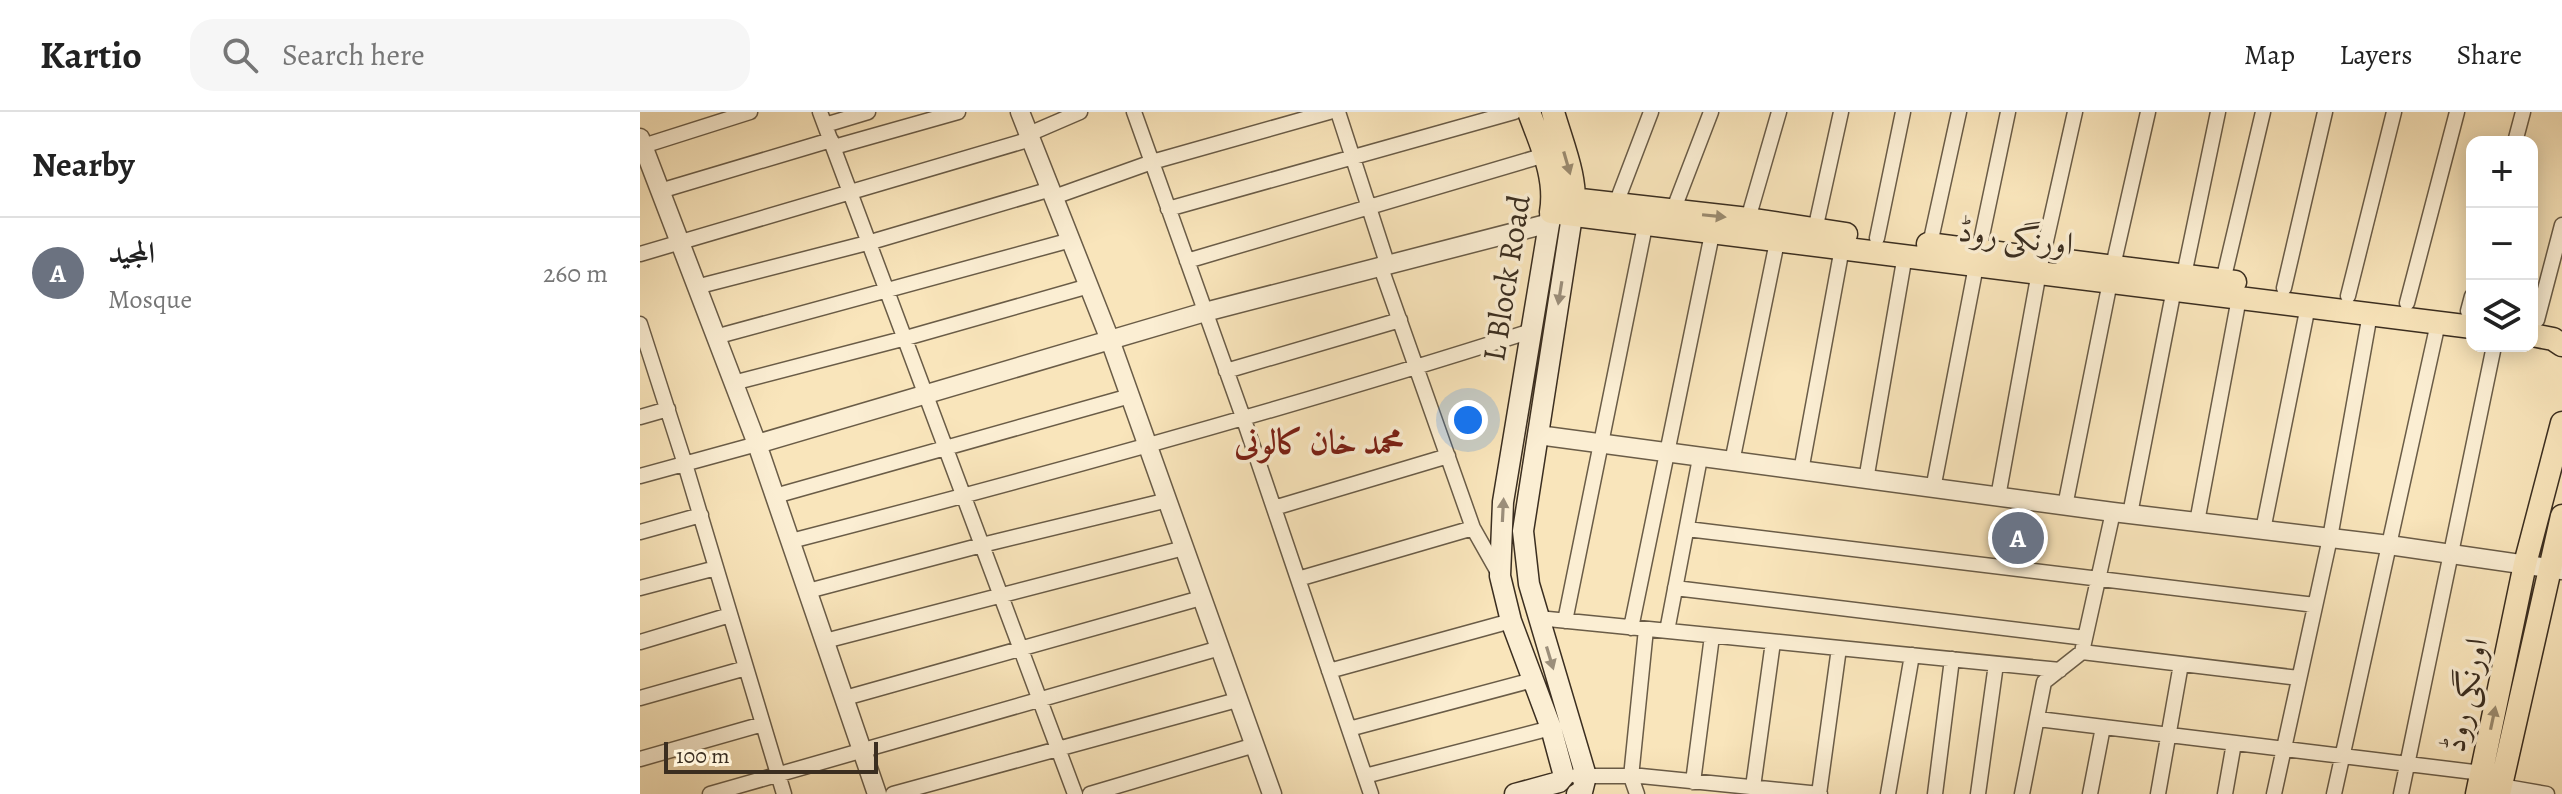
<!DOCTYPE html>
<html lang="en">
<head>
<meta charset="utf-8">
<style>
	body { margin:0; font-family:Alegreya,Amiri,serif; background:#f6f6f6; color:#222 }
	.controls { position:absolute; right:24px; top:24px; display:grid; overflow:hidden; border-radius:16px; box-shadow:0 4px 20px #0003 }
	.controls button { width:72px; height:72px; display:grid; place-items:center; padding:0; border:0; border-bottom:2px solid #e0e0e0; background:#fff; color:#222; font:40px sans-serif }
	.scale { position:absolute; left:24px; bottom:20px; width:214px; box-sizing:border-box; padding-left:8px; border:4px solid #3b2e20; border-top:0; font-size:22px; line-height:28px; white-space:nowrap; color:#3b2e20; -webkit-text-stroke:6px #fbeed3; paint-order:stroke }
	.you { position:absolute; left:828px; top:308px; width:28px; height:28px; margin:-20px; border:6px solid #fff; border-radius:50%; background:#1a73e8; box-shadow:0 0 0 12px #1a73e833 }
	.badge { display:grid; place-items:center; width:52px; height:52px; border-radius:50%; background:#8f2418; color:#fff; font-size:26px; font-weight:700 }
	.pin { position:absolute; translate:-50% -50%; border:4px solid #fff; box-shadow:0 2px 8px #0006 }
	.list { margin:0; padding:0; list-style:none }
	h2 { display:flex; justify-content:space-between; align-items:center; height:104px; margin:0; padding:0 32px; font-size:34px }
	h2 small { font-size:26px; font-weight:400; color:#767676 }
	.list li { display:grid; grid-template-columns:52px 1fr auto; gap:24px; align-items:center; box-sizing:border-box; height:112px; padding:0 32px; border-top:2px solid #e0e0e0 }
	.list b { display:block; font-size:30px; white-space:nowrap }
	.list p { margin:0; font-size:26px; white-space:nowrap; color:#767676 }
	.list em { font-size:26px; font-style:normal; color:#767676 }
	.icon { flex:none; width:44px; height:44px; fill:none; stroke:currentColor; stroke-width:2; stroke-linecap:round; stroke-linejoin:round }
	.map { position:relative; flex:none; width:1922px; height:682px; overflow:hidden }
	header { display:flex; align-items:center; gap:48px; box-sizing:border-box; height:112px; padding:0 40px; background:#fff; border-bottom:2px solid #e0e0e0 }
	header strong { font-size:38px }
	nav { display:flex; gap:44px; margin-inline-start:auto; font-size:28px }
	.search { width:560px; height:72px; background:#f6f6f6; display:flex; align-items:center; gap:20px; box-sizing:border-box; padding:0 28px; border-radius:24px; color:#767676; font-size:30px }
	main { display:flex }
	aside { flex:1; background:#fff }
	.map>svg:first-child { display:block }
</style>
</head>
<body>
<header>
<strong>Kartio</strong>
<div class="search"><svg class="icon" aria-label="search" viewBox="0 0 24 24"><circle cx="10" cy="10" r="6"/><path d="M15 15l6 6"/></svg>Search here</div>
<nav><a>Map</a><a>Layers</a><a>Share</a></nav>
</header>
<main>
<aside>
<h2>Nearby<small></small></h2>
<ul class="list">
<li><span class="badge" style="background:#6b7280">A</span><div><b>المجید</b><p>Mosque</p></div><em>260 m</em></li>
</ul>
</aside>
<div class="map">
<svg width="1922" height="682" viewBox="0 0 1922 682">
	<rect width="100%" height="100%" fill="#f9e5bb"/>
	<filter id="stains"><feTurbulence type="fractalNoise" baseFrequency=".0025" numOctaves="4"/><feColorMatrix values="0 0 0 0 .2 0 0 0 0 .09 0 0 0 0 .02 0 0 0 .5 -.17"/></filter>
	<radialGradient id="worn" r=".72"><stop offset=".6" stop-color="#630" stop-opacity="0"/><stop offset="1" stop-color="#630" stop-opacity=".3"/></radialGradient>
	<g fill="none" stroke-linecap="round" stroke-linejoin="round">
		<!-- minor casing -->
		<g stroke="#6a5c47" stroke-width="17">
			<path id="minor" d="M180,0L435,682
				M494,0L603,305L731,682
				M698,0L747,151
				M185,13L228,0
				M389,22L440,0
				M1875,30L1883,0
				M3,34L110,0
				M194,35L318,0
				M20,79L191,28
				M414,85L512,50L689,0
				M528,97L874,0
				M974,97L1011,0
				M1033,99L1071,0
				M1108,107L1139,0
				M1175,118L1201,0
				M1237,126L1263,0
				M1290,132L1319,0
				M1339,138L1368,0
				M0,142L391,27
				M1402,147L1435,0
				M547,149L905,43
				M740,153L833,416L859,462
				M1473,154L1508,0
				M1544,163L1578,0
				M1583,169L1623,0
				M56,175L231,130L411,77
				M1644,176L1685,0
				M1708,184L1754,0
				M1767,191L1817,0
				M1828,199L1832,184
				M1897,208L1922,113
				M0,212L45,352L144,682
				M75,225L431,128
				M586,259L760,208
				M93,271L266,226L449,174
				M0,305L28,297
				M1092,350L1139,120
				M1161,359L1202,136
				M0,364L117,332
				M1226,368L1265,143
				M1293,377L1336,154
				M135,384L490,284
				M1358,385L1399,160
				M1425,394L1470,170
				M634,396L808,344
				M1490,402L1534,177
				M1557,410L1599,186
				M1047,417L1675,493
				M1623,418L1668,194
				M0,420L61,403
				M151,429C399,365 647,297 891,219
				M658,467L833,416
				M0,476L76,456
				M1035,476L1445,526
				M168,479L342,433L528,388
				M898,506L1420,558
				M925,509L1005,114
				M991,516L1072,122
				M1027,519L1060,346
				M185,529L544,436
				M0,530L90,503
				M1442,540L1659,566
				M689,559L871,509
				M0,586L106,556
				M205,586L561,486
				M1398,607L1842,661
				M709,617L893,568
				M0,647L123,612
				M725,664L911,616
				M936,664H1001L1180,682
				M1053,670L1072,524
				M1861,674L1907,682
				M1113,675L1133,530
				M70,682L580,536
				M253,682L597,588
				M450,682L615,633
				M997,682L991,665L1006,517
				M1179,682L1199,536
				M1248,682L1272,543
				M1295,682L1312,547
				M1338,682L1356,552
				M1382,682L1404,570L1442,540L1473,400
				M1450,682L1463,615
				M1518,682L1541,552
				M1585,682L1594,631
				M1634,682L1690,426L1730,202
				M1694,682L1798,211
				M1761,682L1854,234"/>
		</g>
		<!-- tertiary casing -->
		<g stroke="#6a5c47" stroke-width="21">
			<path id="tertiary" d="M380,0L470,228L632,682
				M0,26L117,332L237,682
				M898,323L1473,400L1749,433L1922,458
				M117,332L565,200L910,111"/>
		</g>
		<!-- secondary casing -->
		<g stroke="#3b2e20" stroke-width="23">
			<path id="secondary" d="M932,104L883,419L889,472L946,664L942,680L937,682
				M875,682L919,670L924,664L911,616L871,509L860,464L863,390L911,100"/>
		</g>
		<!-- primary casing -->
		<g stroke="#3b2e20" stroke-width="25">
			<path id="primary" d="M889,0C901,33 917,65 911,100L1832,215
				M913,0C922,32 938,67 933,100
				M914,85L1108,107L1206,122
				M1288,132L1389,145
				M1427,149L1595,170
				M1892,223L1913,227L1922,233
				M1837,682L1885,452L1922,311
				M1859,682L1922,404"/>
		</g>
		<!-- minor -->
		<use href="#minor" stroke="#fbeed3" stroke-width="14"/>
		<!-- tertiary -->
		<use href="#tertiary" stroke="#fbeed3" stroke-width="18"/>
		<!-- secondary -->
		<use href="#secondary" stroke="#fbeed3" stroke-width="20"/>
		<!-- primary -->
		<use href="#primary" stroke="#f9e5bb" stroke-width="22"/>
	</g>
	<!-- one-way arrows -->
	<defs><path id="oneway-solid" d="M-6-.8H1V-3.2L6.5 0L1 3.2V.8H-6Z" transform="scale(2)"/></defs>
	<g fill="#9a8a6e">
		<use href="#oneway-solid" transform="translate(927 51) rotate(74)"/>
		<use href="#oneway-solid" transform="translate(1074 104) rotate(6)"/>
		<use href="#oneway-solid" transform="translate(1853 606) rotate(-78)"/>
	</g>
	<g fill="#9b8e7a">
		<use href="#oneway-solid" transform="translate(920 181) rotate(99)"/>
		<use href="#oneway-solid" transform="translate(863 398) rotate(-87)"/>
		<use href="#oneway-solid" transform="translate(910 546) rotate(73)"/>
	</g>
	<g text-anchor="middle" stroke-width="7" stroke-linejoin="round" paint-order="stroke">
		<!-- street labels -->
		<g font-size="32" fill="#3b2e20" stroke="#fbeed3">
			<text transform="translate(1376 125) rotate(7)" y="11">اورنگی روڈ</text>
			<text transform="translate(866 166) rotate(-81)" y="11">L Block Road</text>
			<text transform="translate(1825 583) rotate(-78)" y="11">اورنگی روڈ</text>
		</g>
		<!-- neighbourhood labels -->
		<g font-size="34" font-weight="bold" fill="#7a1f14" stroke="#fbeed3">
			<text x="679" y="341">محمد خان کالونی</text>
		</g>
	</g>
	<rect width="100%" height="100%" filter="url(#stains)"/>
	<rect width="100%" height="100%" fill="url(#worn)"/>
</svg>
<div class="controls">
<button>+</button>
<button>−</button>
<button><svg class="icon" aria-label="layers" viewBox="0 0 24 24"><path d="M12 4l9 5-9 5-9-5zM3 14l9 5 9-5"/></svg></button>
</div>
<div class="scale">100 m</div>
<div class="you"></div>
<div class="pin badge" style="left:1378px;top:426px;background:#6b7280">A</div>
</div>
</main>
</body>
</html>
